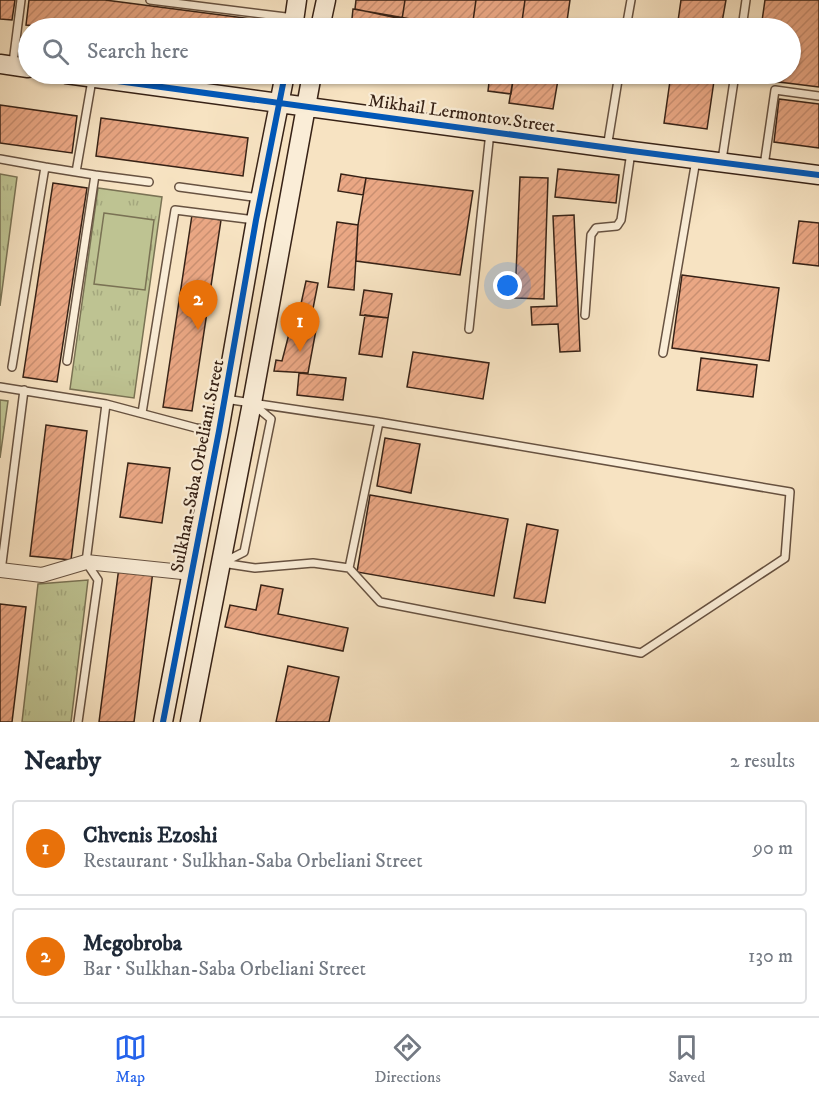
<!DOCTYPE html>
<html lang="en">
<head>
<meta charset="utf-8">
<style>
	body { margin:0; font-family:"IM FELL DW Pica",serif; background:#f6f6f7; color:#1f2937 }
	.you { position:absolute; left:508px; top:286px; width:21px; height:21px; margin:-15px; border:4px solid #fff; border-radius:50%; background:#1a73e8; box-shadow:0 0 0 9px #1a73e833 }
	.badge { display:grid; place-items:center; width:39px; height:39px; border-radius:50%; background:#2563eb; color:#fff; font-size:20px; font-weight:700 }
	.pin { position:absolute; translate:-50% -50px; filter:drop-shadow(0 2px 3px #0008) }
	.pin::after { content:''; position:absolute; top:32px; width:21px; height:18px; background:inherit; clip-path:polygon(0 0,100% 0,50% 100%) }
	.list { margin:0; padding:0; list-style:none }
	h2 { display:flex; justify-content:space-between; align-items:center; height:78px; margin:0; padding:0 24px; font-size:26px }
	h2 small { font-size:20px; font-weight:400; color:#747a83 }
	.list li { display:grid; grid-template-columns:39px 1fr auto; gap:18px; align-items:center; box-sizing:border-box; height:96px; margin:0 12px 12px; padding:0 12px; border:2px solid #e0e1e3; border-radius:6px }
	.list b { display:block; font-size:22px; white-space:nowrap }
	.list p { margin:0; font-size:20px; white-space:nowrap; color:#747a83 }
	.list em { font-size:20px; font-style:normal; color:#747a83 }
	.icon { flex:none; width:33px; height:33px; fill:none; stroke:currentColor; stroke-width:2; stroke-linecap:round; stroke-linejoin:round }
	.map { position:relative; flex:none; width:819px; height:722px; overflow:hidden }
	.search { position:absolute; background:#fff; box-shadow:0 2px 4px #0004; left:18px; right:18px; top:18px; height:66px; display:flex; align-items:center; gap:15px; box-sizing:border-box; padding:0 21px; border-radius:33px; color:#747a83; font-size:22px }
	.sheet { height:294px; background:#fff }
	nav { display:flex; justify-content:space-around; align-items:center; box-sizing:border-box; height:84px; border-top:2px solid #e0e1e3; background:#fff; font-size:16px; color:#747a83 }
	nav a { display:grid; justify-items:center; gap:3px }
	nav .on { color:#2563eb }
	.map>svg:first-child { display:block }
</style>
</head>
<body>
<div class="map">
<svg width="819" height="722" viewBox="0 0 819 722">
	<defs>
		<pattern id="grass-tufts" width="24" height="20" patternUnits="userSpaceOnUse" patternTransform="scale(1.5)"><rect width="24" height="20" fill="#bec392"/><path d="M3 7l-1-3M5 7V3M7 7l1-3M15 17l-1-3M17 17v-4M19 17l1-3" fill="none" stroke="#a4a77d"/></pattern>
		<pattern id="building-hatch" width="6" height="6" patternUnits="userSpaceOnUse" patternTransform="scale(1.5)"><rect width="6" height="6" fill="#eaa784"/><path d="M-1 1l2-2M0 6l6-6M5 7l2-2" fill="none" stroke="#c98f71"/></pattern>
	</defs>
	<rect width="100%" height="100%" fill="#f7e3c2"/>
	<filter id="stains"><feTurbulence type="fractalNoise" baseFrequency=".00333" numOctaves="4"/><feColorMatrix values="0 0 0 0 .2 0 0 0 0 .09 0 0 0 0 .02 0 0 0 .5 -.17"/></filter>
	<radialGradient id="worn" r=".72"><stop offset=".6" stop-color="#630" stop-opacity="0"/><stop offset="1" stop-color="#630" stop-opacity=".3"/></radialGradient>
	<!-- grass -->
	<path fill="url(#grass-tufts)" stroke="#7a7254" stroke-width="1.5" d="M0,174L17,177L0,306Z
		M98,188L162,197L134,398L70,389Z
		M0,400L8,401L0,458Z
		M88,580L71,722H22L38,584Z"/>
	<!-- garden -->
	<path fill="#bec392" stroke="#7a7254" stroke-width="1.5" d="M104,213L154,220L145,290L94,284Z"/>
	<!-- building -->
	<path fill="url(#building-hatch)" stroke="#372216" stroke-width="1.5" d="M0,0H15L12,20L0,19Z
		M29,0H105L260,20L259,28H53L26,25Z
		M356,0H405L402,19L355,9Z
		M405,0H476L472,28L402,19Z
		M476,0H525L521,28H472Z
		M525,0H570L566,28H521Z
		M681,0H726L721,28H677Z
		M765,0H819V87L763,80L764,74H790V28H761Z
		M353,9L446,25L445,28H351Z
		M490,74H514L511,94L488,91Z
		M514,74H559L553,109L509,103Z
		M671,74H715L707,129L664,123Z
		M779,99L819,104V148L774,142Z
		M0,105L77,116L72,153L0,143Z
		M101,118L248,138L243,176L96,156Z
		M558,169L619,175L616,203L555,197Z
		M341,174L366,178L363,195L338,191Z
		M520,177L548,178L544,299L515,298Z
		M366,178L473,191L460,275L356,261L358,225Z
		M53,183L87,188L57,382L23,377Z
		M192,215L221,220L192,411L163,407Z
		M574,215L580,351L560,352L558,324L532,325L531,307L557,306L553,216Z
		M799,221L819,223V266L793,263Z
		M337,222L358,225L354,290L328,287Z
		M682,275L779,288L769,361L672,348Z
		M306,281L318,283L310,324L297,322Z
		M364,290L392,294L388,318L360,315Z
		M365,315L388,318L382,357L359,354Z
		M297,322L310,324L316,330L308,373L274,371L276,360L282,361L290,330H296Z
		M413,352L489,363L483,399L407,387Z
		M701,358L757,365L753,397L697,390Z
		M299,373L346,378L343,400L297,395Z
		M46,425L87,431L71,560L30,556Z
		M385,438L420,444L411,493L377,486Z
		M128,463L170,468L162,523L120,517Z
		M370,495L508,519L494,596L357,572Z
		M527,524L558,530L545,603L514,598Z
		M119,567L153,571L134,722H99Z
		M261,585L283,589L278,614L348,628L343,651L225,627L230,605L256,610Z
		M0,604L26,607L12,722H0Z
		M288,666L339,677L329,722H276Z"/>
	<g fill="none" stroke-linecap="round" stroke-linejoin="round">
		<!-- lane casing -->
		<g stroke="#675241" stroke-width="10">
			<path id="lane" d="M150,0L294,18
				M626,28L631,0
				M742,28L746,0
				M13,63L21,0
				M607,148L619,74
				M0,159L45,167
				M722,160L735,74
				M764,166L775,90L819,96
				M95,175L149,182
				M179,187L260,198
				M585,315L591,235L596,228L617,226L621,220L631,152
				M469,329L490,132
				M663,353L696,160
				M67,361L95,175L76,172
				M12,367L45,167L76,172L92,80
				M0,387L106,404L86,562L98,580L78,722
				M225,399L379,422L790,492L785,558L641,653L380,602L349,568L379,422
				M106,404L196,428L217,431
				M254,405L271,419L244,552L222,563L255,568L313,563L349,568
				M142,413L175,210L255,220
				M1,571L24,390"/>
		</g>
		<!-- street casing -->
		<g stroke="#675241" stroke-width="16">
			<path id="street" d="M0,570L42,575L86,562L192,573"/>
		</g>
		<!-- secondary casing -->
		<g stroke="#372216" stroke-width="21">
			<path id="secondary" d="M293,28L297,0
				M320,28L326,0
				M0,64L28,68
				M66,74L632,151L819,175
				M163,722L219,431L256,220L285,74
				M190,722L252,403L312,74"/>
		</g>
		<!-- lane -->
		<use href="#lane" stroke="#faedd7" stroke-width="7"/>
		<!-- street -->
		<use href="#street" stroke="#faedd7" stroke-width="14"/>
		<!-- secondary -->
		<use href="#secondary" stroke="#faedd7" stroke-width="18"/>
		<!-- cycleway casing -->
		<g stroke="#faedd7" stroke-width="10">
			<path id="cycleway" d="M66,74L632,151L819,175
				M163,722L219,431L256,220L285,74"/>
		</g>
		<!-- cycleway -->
		<use href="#cycleway" stroke="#0057b8" stroke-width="6"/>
	</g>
	<g text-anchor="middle" stroke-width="4.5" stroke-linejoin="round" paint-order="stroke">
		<!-- street labels -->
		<g font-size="18" fill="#372216" stroke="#faedd7">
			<text transform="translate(462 113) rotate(8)" y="6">Mikhail Lermontov Street</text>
			<text transform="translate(197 466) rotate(-79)" y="6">Sulkhan-Saba Orbeliani Street</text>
		</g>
	</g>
	<rect width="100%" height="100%" filter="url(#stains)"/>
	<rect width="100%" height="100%" fill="url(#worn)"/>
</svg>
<div class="you"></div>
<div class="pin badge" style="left:300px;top:352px;background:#e8710a">1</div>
<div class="pin badge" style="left:198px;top:330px;background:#e8710a">2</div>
<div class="search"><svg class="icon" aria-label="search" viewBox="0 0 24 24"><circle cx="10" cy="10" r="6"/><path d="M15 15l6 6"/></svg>Search here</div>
</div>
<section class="sheet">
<h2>Nearby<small>2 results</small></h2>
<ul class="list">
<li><span class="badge" style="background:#e8710a">1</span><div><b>Chvenis Ezoshi</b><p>Restaurant · Sulkhan-Saba Orbeliani Street</p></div><em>90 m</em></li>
<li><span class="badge" style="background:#e8710a">2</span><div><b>Megobroba</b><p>Bar · Sulkhan-Saba Orbeliani Street</p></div><em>130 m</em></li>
</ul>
</section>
<nav>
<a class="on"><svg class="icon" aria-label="map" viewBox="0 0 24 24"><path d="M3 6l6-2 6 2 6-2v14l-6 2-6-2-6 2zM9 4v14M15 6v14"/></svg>Map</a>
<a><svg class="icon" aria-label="directions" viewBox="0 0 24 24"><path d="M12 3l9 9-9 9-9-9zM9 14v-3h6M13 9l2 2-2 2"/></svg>Directions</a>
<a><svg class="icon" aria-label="saved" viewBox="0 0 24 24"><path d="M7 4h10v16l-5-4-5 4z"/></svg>Saved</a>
</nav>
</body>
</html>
